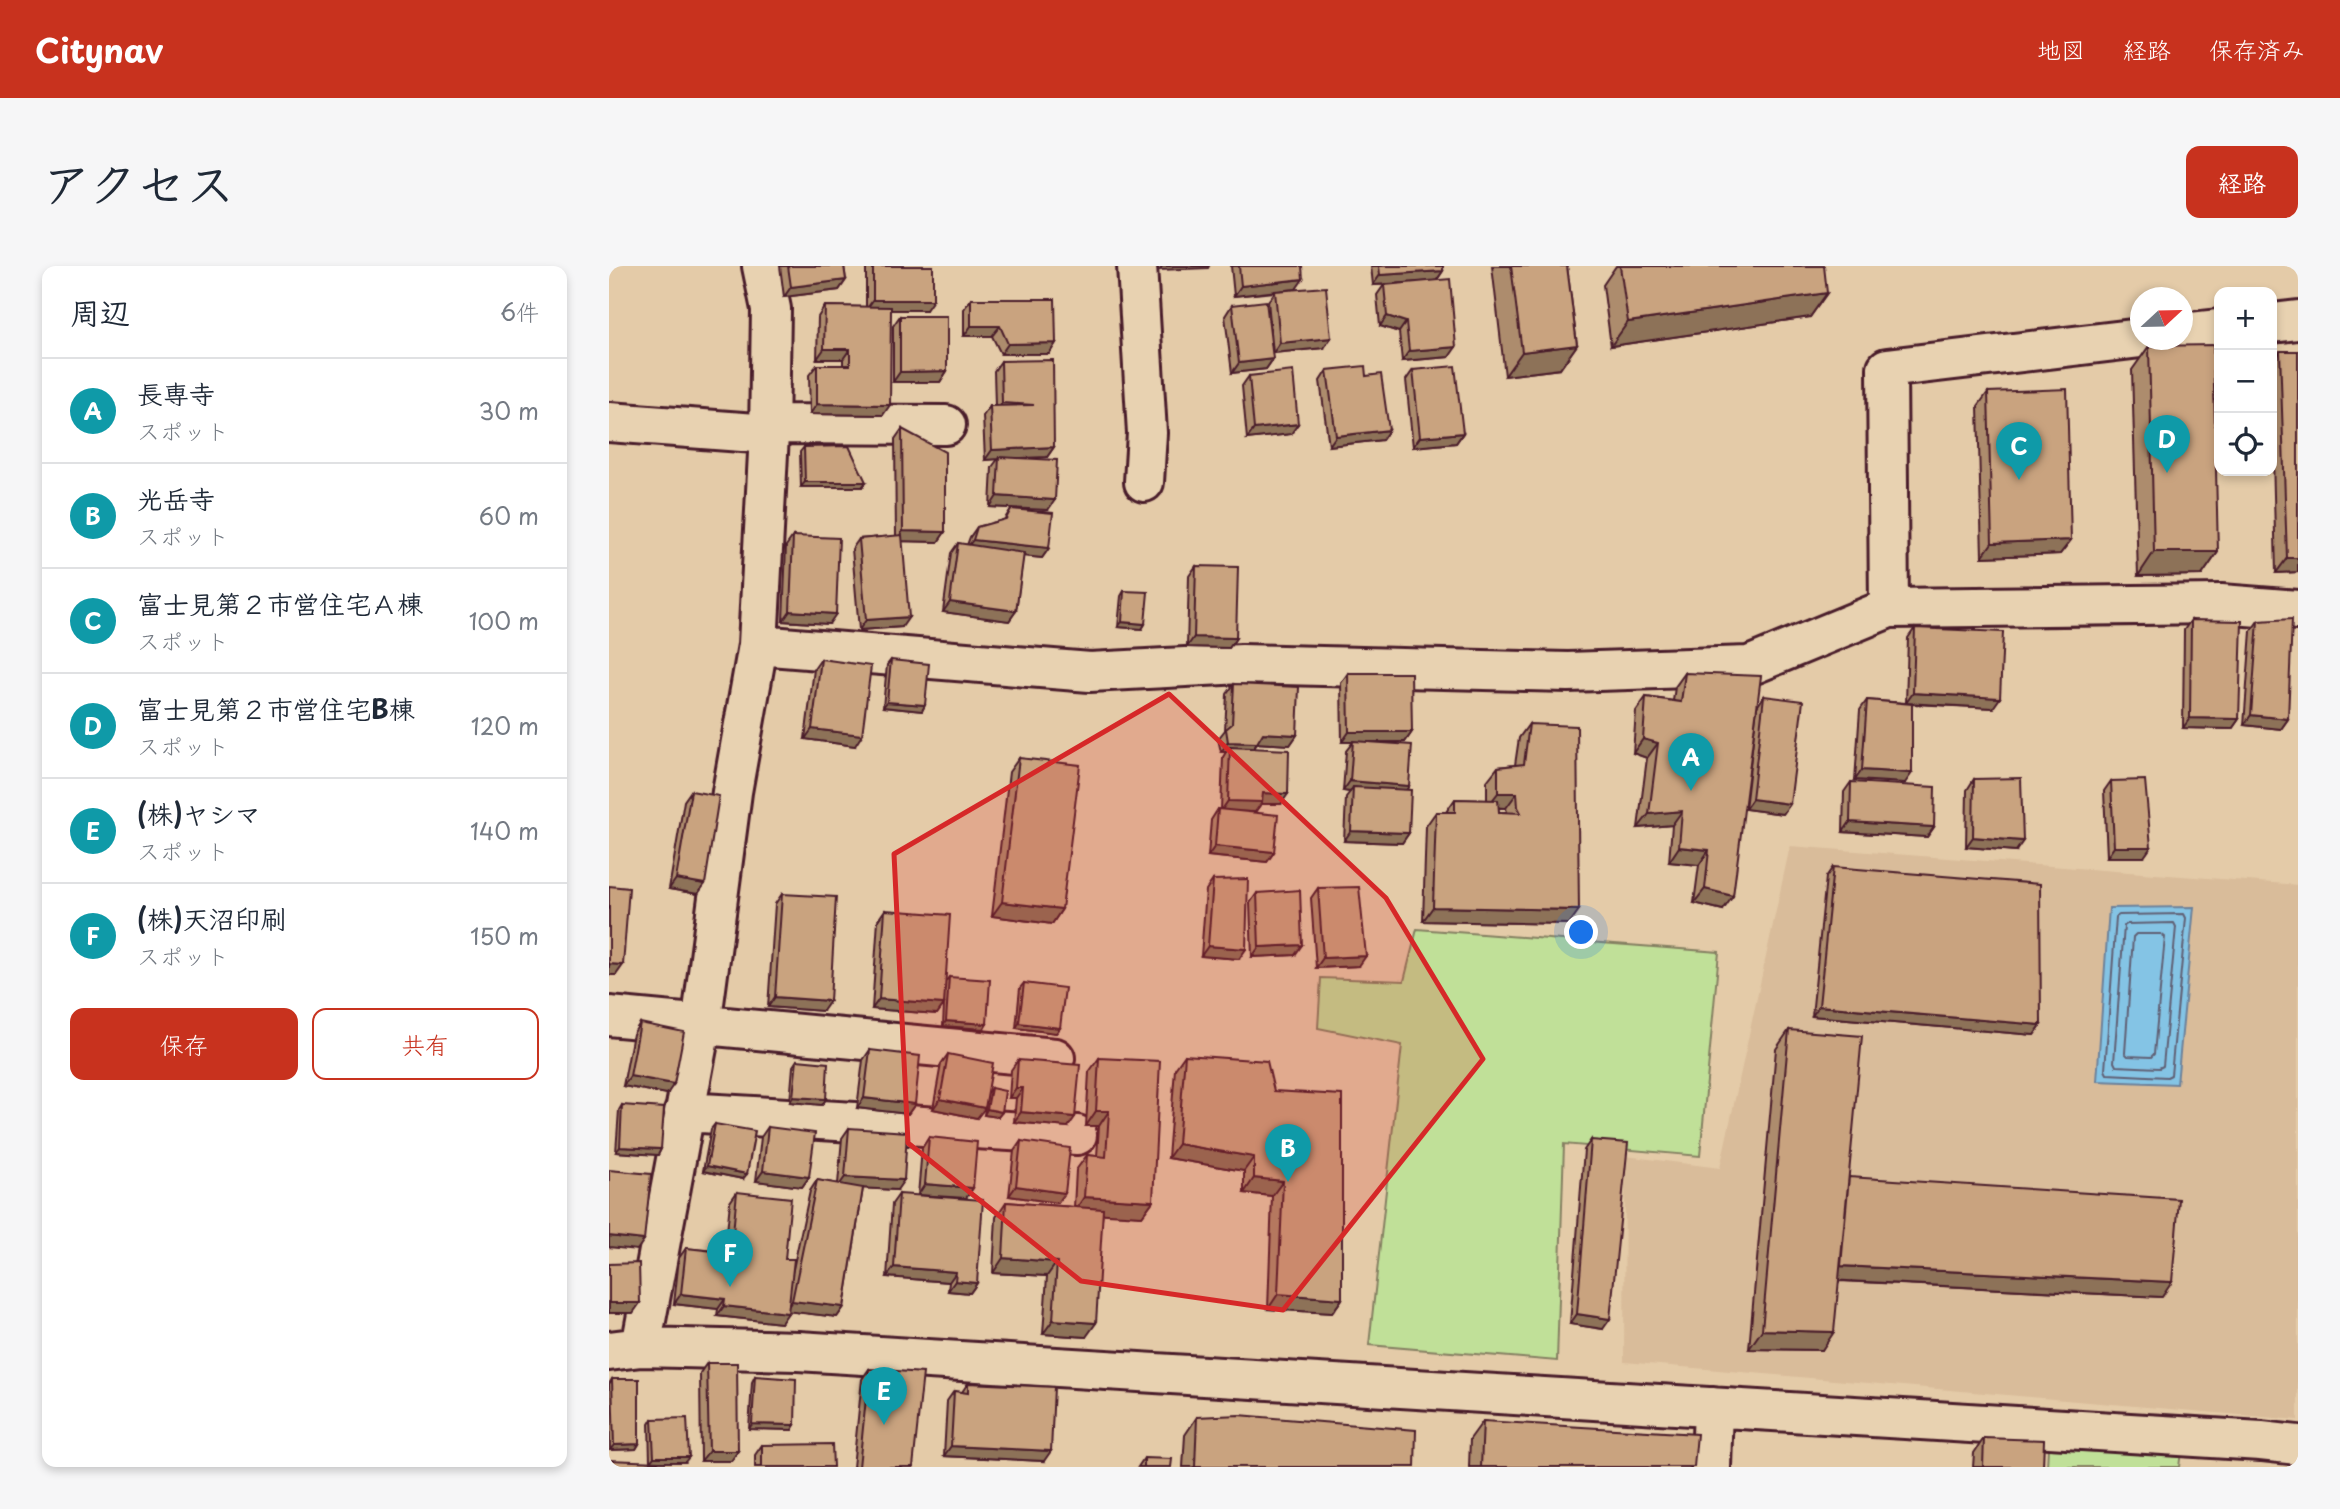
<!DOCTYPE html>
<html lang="ja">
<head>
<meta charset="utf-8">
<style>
	body { margin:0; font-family:"Playpen Sans","Klee One",sans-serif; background:#f6f6f7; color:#1f2937 }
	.controls { position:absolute; right:21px; top:21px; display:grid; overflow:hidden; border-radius:14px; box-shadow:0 4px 10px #0003 }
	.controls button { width:63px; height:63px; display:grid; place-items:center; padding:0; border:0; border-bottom:2px solid #e0e1e3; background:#fff; color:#1f2937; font:35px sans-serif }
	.compass { position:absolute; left:1521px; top:21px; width:63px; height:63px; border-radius:50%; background:#fff; box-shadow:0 4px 10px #0003; rotate:68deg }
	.you { position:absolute; left:973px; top:667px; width:24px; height:24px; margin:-18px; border:5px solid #fff; border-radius:50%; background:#1a73e8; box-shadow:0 0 0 10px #1a73e833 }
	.badge { display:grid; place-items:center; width:46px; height:46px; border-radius:50%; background:#c8321e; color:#fff; font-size:23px; font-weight:700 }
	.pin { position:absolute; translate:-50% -58px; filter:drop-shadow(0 2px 4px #0008) }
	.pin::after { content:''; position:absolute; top:37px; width:24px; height:21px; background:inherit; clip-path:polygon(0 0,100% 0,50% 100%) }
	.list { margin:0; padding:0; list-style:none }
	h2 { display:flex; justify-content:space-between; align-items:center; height:91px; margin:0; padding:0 28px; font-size:30px }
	h2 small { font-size:23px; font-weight:400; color:#747a83 }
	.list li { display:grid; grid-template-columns:46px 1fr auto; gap:21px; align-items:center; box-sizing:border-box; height:105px; padding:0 28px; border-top:2px solid #e0e1e3 }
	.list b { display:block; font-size:26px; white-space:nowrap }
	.list p { margin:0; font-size:23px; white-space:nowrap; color:#747a83 }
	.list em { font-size:23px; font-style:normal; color:#747a83 }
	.actions { display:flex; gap:14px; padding:21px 28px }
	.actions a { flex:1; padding:16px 0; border:2px solid #c8321e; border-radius:14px; text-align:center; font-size:24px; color:#c8321e }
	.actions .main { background:#c8321e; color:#fff }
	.icon { flex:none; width:38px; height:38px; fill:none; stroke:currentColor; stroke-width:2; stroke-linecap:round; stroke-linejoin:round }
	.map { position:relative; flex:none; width:1689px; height:1201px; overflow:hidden; border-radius:14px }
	header { display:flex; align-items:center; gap:42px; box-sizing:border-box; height:98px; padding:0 35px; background:#c8321e; color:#fff }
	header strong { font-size:33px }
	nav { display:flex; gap:38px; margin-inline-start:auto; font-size:24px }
	.intro { display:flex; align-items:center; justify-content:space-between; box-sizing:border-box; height:168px; padding:0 42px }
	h1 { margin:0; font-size:49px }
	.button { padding:18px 32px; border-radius:14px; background:#c8321e; color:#fff; font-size:24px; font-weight:700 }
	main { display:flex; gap:42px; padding:0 42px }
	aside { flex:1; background:#fff; border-radius:14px; box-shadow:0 4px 10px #0003 }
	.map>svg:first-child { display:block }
</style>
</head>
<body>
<header>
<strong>Citynav</strong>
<nav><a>地図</a><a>経路</a><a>保存済み</a></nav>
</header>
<div class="intro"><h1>アクセス</h1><a class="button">経路</a></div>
<main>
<aside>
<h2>周辺<small>6件</small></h2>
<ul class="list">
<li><span class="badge" style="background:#0f9aa8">A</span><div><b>長専寺</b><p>スポット</p></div><em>30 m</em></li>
<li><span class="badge" style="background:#0f9aa8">B</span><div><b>光岳寺</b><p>スポット</p></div><em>60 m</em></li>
<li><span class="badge" style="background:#0f9aa8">C</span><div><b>富士見第２市営住宅Ａ棟</b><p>スポット</p></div><em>100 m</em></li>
<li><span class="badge" style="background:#0f9aa8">D</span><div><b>富士見第２市営住宅B棟</b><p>スポット</p></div><em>120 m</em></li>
<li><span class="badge" style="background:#0f9aa8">E</span><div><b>(株)ヤシマ</b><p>スポット</p></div><em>140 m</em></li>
<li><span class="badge" style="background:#0f9aa8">F</span><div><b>(株)天沼印刷</b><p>スポット</p></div><em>150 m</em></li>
</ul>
<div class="actions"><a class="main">保存</a><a>共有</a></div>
</aside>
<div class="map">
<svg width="1689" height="1201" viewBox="0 0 1689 1201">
	<rect width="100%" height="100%" fill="#e4cba8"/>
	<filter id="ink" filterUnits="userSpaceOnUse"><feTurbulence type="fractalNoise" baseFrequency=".0143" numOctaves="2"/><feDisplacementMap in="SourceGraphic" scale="14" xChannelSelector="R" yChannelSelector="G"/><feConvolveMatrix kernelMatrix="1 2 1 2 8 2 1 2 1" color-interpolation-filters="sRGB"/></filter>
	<g filter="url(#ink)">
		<!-- built -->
		<path fill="#d9bc9a" d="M1181,580L1689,619V1154L1015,1096L1016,890L1111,902Z"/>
		<!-- green -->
		<path fill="#c0e098" stroke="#858062" stroke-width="2" d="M808,663L1110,686L1091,890L955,878L948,1095L760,1079L793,779L709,762L712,712L795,715Z
			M1573,1177L1570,1201H1438L1439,1182Z"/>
		<!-- water -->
		<path fill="#84c4e5" stroke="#6d829b" stroke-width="2" d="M1585,641L1568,818L1488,815L1500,642Z"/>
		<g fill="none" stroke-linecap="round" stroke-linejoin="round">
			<!-- shore -->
			<path stroke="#616175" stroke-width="2" d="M1575,648L1577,652L1562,809L1558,811L1498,808L1496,804L1507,651L1510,649Z
				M1565,657L1567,661L1554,800L1550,802L1507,800L1505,796L1515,660L1518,658Z
				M1527,668H1552L1556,671L1545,788L1542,791L1519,790L1516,787L1524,671Z"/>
			<!-- minor casing -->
			<g stroke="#4a1f2b" stroke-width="44">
				<path id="minor" d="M528,0L538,167L535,216
					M1663,57L1689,54
					M1574,67L1610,63
					M0,156L160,168
					M159,158L337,159
					M1280,342L1278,102L1532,72
					M149,379L481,406L633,398L959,406L1140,400L1280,342L1612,338L1689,344
					M0,750L446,792
					M75,846L468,869
					M32,1081L92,760L123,526L149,379L160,168L162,43L153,0
					M0,1085L32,1081L189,1085L1652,1175L1689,1179
					M1102,1201L1104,1141"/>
			</g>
			<!-- minor -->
			<use href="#minor" stroke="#e8d2b1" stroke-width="38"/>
		</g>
		<!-- wall -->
		<path fill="#ad8c6d" stroke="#4a1f2b" stroke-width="2" fill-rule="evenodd" d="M171,0H235L237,14L230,24L175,31Z
			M257,0H324L317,44H282L274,149L201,148L200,109L208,99H234V93H208L209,51L216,40L257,41Z
			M622,0H693L687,23L715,82L664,87L659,35L666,26L625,30Z
			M762,0H834V5L828,14L840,91L793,95L790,66L771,60L768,29L775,19L790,18L764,19Z
			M883,0H958L968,79L951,103L896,110Z
			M1007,0H1011L1218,27L1201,51L1002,80L994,19Z
			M362,33L447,77L440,88H392L383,70H355V43Z
			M623,39L664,93L657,103L623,107L616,50Z
			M291,50L338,105L331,116H284V60Z
			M1540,80L1609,286L1593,309L1529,310L1523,104Z
			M1671,85H1689V306L1667,307L1663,152V98Z
			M392,95L445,181L438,191L416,192L439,244L381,241L383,201L389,193L376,194L374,150L381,140H386L385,105Z
			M718,104L757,110L780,164L773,174L720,180L711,115Z
			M804,104L854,167L847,177L804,181L797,114Z
			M640,110L682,168L638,173L633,120Z
			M1379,126L1462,274L1451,288L1373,291L1369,140Z
			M293,163L336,266L329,276L293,275V361L250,364L243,283L250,273L287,270L286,173Z
			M195,181L253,221H192L191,186Z
			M402,243L440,282L433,292L414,290L407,345L400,355L334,346L342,287L349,277L358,279L361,271L368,261L395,254Z
			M184,270L220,358L174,355L177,280Z
			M587,300L627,372L620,382L578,381L580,310Z
			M515,325L536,358L533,363L509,361L512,330Z
			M1582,354L1630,453L1623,463L1574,462L1575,364Z
			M1649,355L1679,453L1672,463L1635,459L1642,365Z
			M1306,362L1384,442L1303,438L1296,517L1246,514L1251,444L1258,434L1297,437L1299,372Z
			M212,393L246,480L196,473L205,403Z
			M282,394L316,439L313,445L274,441L278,399Z
			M739,407L803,466L796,476H757L800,520L797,523L800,567L793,577L735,575L737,531L741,526L734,525L737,485L744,476H733L732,417Z
			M1076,407L1114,644L1085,637L1090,599L1060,596L1063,559L1029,562L1038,492L1024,487L1027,445L1037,431L1064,435L1066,421Z
			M625,418L688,469L681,479L649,477L645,482L672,538H652L646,546H631L665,586L658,596L599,590L602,554L609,543L612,544L614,491L617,486H612L609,473L616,464L618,428Z
			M1155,430L1181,538L1174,548L1136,543L1148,441Z
			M920,458L960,658L814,655L817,560L827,546H837L846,533L878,534V515L889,501L906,499L910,472ZM889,542H897L898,546H890Z
			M410,492L453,643L443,658L383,650L400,506Z
			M1365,513L1407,585L1357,581L1358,524Z
			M1502,515L1535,591H1498L1495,525Z
			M1242,516L1325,561L1318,571L1234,566L1235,526Z
			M82,525L89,628L60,623L75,535Z
			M1224,601L1432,759L1425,769L1203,750L1217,611Z
			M604,614L630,693L592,690L597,624Z
			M709,622L750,700L707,702L702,632Z
			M648,627L686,689L643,691L641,637Z
			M173,628L214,745L159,741L166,638Z
			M276,644L337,715L340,711L375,763L334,760L335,738L328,748L263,743L269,654Z
			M415,717L451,762L447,767L407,762L411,722Z
			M31,757L58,828L14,820L24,768Z
			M1180,764L1240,911L1553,1031L1230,1015L1213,1084L1140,1083L1167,783Z
			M261,784L306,838L299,848L248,842L254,794Z
			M339,788L378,828L382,822L393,846L389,851L375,849L378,829L368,852L324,843L332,798Z
			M576,789L665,825L733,1033L723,1047L659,1043L663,930L635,927V905L559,892L566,803Z
			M490,792L544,935L533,950L494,947L477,1071L434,1068L438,1010L384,1007L387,951L397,936L465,941L467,904L478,889L488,890L490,860H477L480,806Z
			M188,794L217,833L213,839L181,836L184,800Z
			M409,794L459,861L405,856L407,832H400L402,804Z
			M13,839L52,883L49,889L7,886L10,844Z
			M106,858L134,913L94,905L102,863Z
			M159,861L200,911L193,921L147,915L152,871Z
			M240,862L288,924L254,922L235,1041L228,1051L179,1045L172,1057L108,1050L109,1043L65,1038L70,992L77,982L116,986L121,936L128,926L176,993L183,1008L201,925L208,914L229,918L233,872Z
			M320,871L364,922L357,932L309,929L313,882Z
			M982,874L994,1063L961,1058L975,884Z
			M412,875L456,927L449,937L400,930L405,885Z
			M290,928L368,1017L361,1027L339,1025L340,1016L278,1011L283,938Z
			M98,1097L122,1195H92L91,1107Z
			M260,1103L304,1201H244L253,1113Z
			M146,1110L183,1164L140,1163L143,1116Z
			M3,1113L30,1178L27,1183L1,1184L0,1118Z
			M359,1117L435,1195L335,1190L338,1135L345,1125L353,1126Z
			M588,1151L806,1201H574L576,1169Z
			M43,1153L76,1196H41L40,1158Z
			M874,1155L1085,1201H860L861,1173Z
			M1375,1172L1434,1201H1364L1365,1187Z
			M153,1179L224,1201H146V1189Z
			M535,1192L562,1201H529Z"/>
		<!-- shaded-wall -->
		<path fill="#8d7259" stroke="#4a1f2b" stroke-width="2" d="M553,0H600L599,2L551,4Z
			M834,5L827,15L764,19L771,9Z
			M694,13L687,23L625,30L632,20Z
			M237,14L230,24L175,31L182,21Z
			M1218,27L1201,51L1002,80L1019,56Z
			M264,34H324L317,44H257Z
			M778,50L797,56L790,66L771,60Z
			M362,60H391L383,70H355Z
			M722,72L715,82L664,87L671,77Z
			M447,77L440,88H392L399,78Z
			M968,79L951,103L896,110L913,86Z
			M847,81L840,91L793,95L800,85Z
			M215,83H241L234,93H208Z
			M664,93L657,103L623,107L630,97Z
			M338,105L331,116H284L291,106Z
			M393,137L425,139L386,147Z
			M208,138L281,139L274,149L201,148Z
			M689,158L682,168L638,173L645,163Z
			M780,164L773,174L720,180L727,170Z
			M854,167L847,177L804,181L811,171Z
			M445,181L438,191L390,193V191L389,193L376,194L383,184Z
			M196,216H257L253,221H192Z
			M388,230L446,234L439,244L381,241Z
			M294,265L336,266L329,276L287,275Z
			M364,274L440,282L433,292L356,284Z
			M1462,274L1451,288L1373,291L1383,277Z
			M1545,286H1609L1593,309L1529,310Z
			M1678,292H1689V306L1667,307Z
			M341,336L407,345L400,355L334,346Z
			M181,345L227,348L220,358L174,355Z
			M300,351L293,361L250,364L257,354Z
			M513,356L536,358L533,363L509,361Z
			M585,371L627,372L620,382L578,381Z
			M1304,427L1391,432L1384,442L1297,437Z
			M278,436L316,439L313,445L274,441Z
			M1642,449L1679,453L1672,463L1635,459Z
			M1581,452L1630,453L1623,463L1574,462Z
			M203,463L253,469L246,480L196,473Z
			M740,466H803L796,476H733Z
			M654,467L688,469L681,479L647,477Z
			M1034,473L1049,477L1038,492L1024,487Z
			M619,476L648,477L641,487L621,481L617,486H612Z
			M1253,504L1303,507L1296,517L1246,514Z
			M741,515L800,520L793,530L744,521L741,526L734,525Z
			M654,527L679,528L672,538H652L646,546L612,545L619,535Z
			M889,527H908L897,542L878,541Z
			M1143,533L1181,538L1174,548L1136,543Z
			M1073,545L1063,559L1029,562L1040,548Z
			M1241,556L1325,561L1318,571L1234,566Z
			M742,565L800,567L793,577L735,575Z
			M1364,571L1414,575L1407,585L1357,581Z
			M606,580L665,586L658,596L599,590Z
			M1070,581L1100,584L1090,599L1060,596Z
			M1505,581H1542L1535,591H1498Z
			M67,613L96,618L89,628L60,623Z
			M1096,623L1124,630L1114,644L1085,637Z
			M393,636L453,643L443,658L383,650Z
			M824,641L970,644L960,658L814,655Z
			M693,679L686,689L643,691L650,681Z
			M599,680L637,683L630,693L592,690Z
			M757,690L750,700L707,702L714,692Z
			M0,698L14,699L7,709H0Z
			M166,731L221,735L214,745L159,741Z
			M270,733L335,738L328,748L263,743Z
			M1210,740L1432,759L1425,769L1203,750Z
			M337,755L378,758L375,763L334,760Z
			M410,757L451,762L447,767L407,762Z
			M21,810L65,818L58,828L14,820Z
			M407,822H414L407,832H400Z
			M184,831L217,833L213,839L181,836Z
			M255,832L306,838L299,848L248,842Z
			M331,833L376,842L368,852L324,843Z
			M378,843L393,846L389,851L375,849Z
			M487,845H500L490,860H477Z
			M412,846L466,851L459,861L405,856Z
			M569,878L645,891L635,905L559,892Z
			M11,881L52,883L49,889L7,886Z
			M98,900L138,908L134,913L94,905Z
			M154,905L200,911L193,921L147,915Z
			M236,911L295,914L288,924L229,921Z
			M645,912L674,915L663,930L635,927Z
			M316,918L364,922L357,932L309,929Z
			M407,920L456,927L449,937L400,930Z
			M475,931L544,935L533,950L465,946Z
			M0,970L35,974L28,984L0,981Z
			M394,992L448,996L438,1010L384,1007Z
			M1229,1000L1563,1016L1553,1031L1219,1014Z
			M285,1001L347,1006L340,1016L278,1011Z
			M346,1015L368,1017L361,1027L339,1025Z
			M72,1028L116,1033L109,1043L65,1038Z
			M669,1028L733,1033L723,1047L659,1043Z
			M183,1035L235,1041L228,1051L176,1045Z
			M0,1037H31L24,1047H0Z
			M115,1040L179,1047L172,1057L108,1050Z
			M968,1048L1001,1053L994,1063L961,1058Z
			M444,1054L487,1057L477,1071L434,1068Z
			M1153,1064L1225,1066L1213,1084L1140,1083Z
			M143,1158L186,1159L183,1164L140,1163Z
			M30,1178L27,1183L1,1184L5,1179Z
			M342,1180L442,1185L435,1195L335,1190Z
			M100,1185H129L122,1195H92Z
			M45,1191H80L76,1196H41Z"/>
		<!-- building -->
		<path fill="#c9a37f" stroke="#4a1f2b" stroke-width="2" d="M179,0H235L237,14L182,21Z
			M264,0H324V34H264Z
			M630,0H693L694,13L632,20Z
			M770,0H834V5L771,9Z
			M902,0H958L968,79L913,86Z
			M1011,0H1215L1218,27L1019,56Z
			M841,13L847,81L800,85L797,56L778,50L775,19Z
			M717,21L722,72L671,77L666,25Z
			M362,33H446L447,77L399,78L391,60H362Z
			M657,35L664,93L630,97L623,39Z
			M216,40L282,41L281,139L208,138V99H241V83H215Z
			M291,50H338V105L291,106Z
			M1604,79L1609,286H1545L1540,80Z
			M1671,85H1689V292H1678Z
			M444,94L445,181L383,184L381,140L425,139L393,137L392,95Z
			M756,100L757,110L772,108L780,164L727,170L718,104Z
			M846,100L854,167L811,171L804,104Z
			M684,105L689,158L645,163L640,110Z
			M1458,123L1462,274L1383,277L1379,126Z
			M293,163L336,186V266L294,265Z
			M240,180L257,216H196L195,181Z
			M390,191L448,194L446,234L388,230Z
			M402,243L444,247L440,282L364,274L368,261L397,253Z
			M293,269L300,351L257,354L250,273Z
			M184,270L230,272L227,348L181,345Z
			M349,277L415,287L407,345L341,336Z
			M587,300L629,301L627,372L585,371Z
			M515,325L539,326L536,358L513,356Z
			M1683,353L1679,453L1642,449L1649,355Z
			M1582,354L1633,355L1630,453L1581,452Z
			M1306,362L1394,366L1391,432L1304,427Z
			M212,393L262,400L253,469L203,463Z
			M282,394L320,398L316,439L278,436Z
			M739,407H802L803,466H740Z
			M1076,407L1152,410L1124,630L1096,623L1100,584L1070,581L1073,545L1040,548L1049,477L1034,473L1037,431L1072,436Z
			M625,418L690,421L688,469L654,467L648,477L619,476L617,463L623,458Z
			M1155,430L1194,435L1181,538L1143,533Z
			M1258,434L1303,438V507L1253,504Z
			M920,458L968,460L970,644L824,641L827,546H846V533L889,534L890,546L912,547L909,541L908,527H889V501L915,498Z
			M744,475L803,479L800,520L741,515Z
			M621,481L680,484L679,528L654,527L653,536L619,535Z
			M410,492L471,499L453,643L393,636Z
			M1412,512L1414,575L1364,571L1365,513Z
			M1536,514L1542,581H1505L1502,515Z
			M1242,516L1326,521L1325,561L1241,556Z
			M744,521L802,524L800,567L742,565Z
			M82,525L110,530L96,618L67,613Z
			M609,543L669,549L665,586L606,580Z
			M1224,601L1431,618L1432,759L1210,740Z
			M639,613L637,683L599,680L604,614Z
			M0,620L20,622L14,699L0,698Z
			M750,621L757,690L714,692L709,622Z
			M691,624L693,679L650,681L648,627Z
			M173,628L227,631L221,735L166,731Z
			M276,644L341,649L335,738L270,733Z
			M340,711L381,714L378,758L337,755Z
			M415,717L456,722L451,762L410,757Z
			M31,757L75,766L65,818L21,810Z
			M1180,764L1253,770L1225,1066L1153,1064Z
			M261,784L311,790L306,838L255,832Z
			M339,788L384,797L376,842L331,833Z
			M576,789L658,795L665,825L733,829V1033L669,1028L674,915L645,912V891L569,878Z
			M490,792L551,795L544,935L475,931L478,889L497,891L500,845H487Z
			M188,794L219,797L217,833L184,831Z
			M409,794L471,799L466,851L412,846L414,822H407Z
			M382,822L396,825L393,846L378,843Z
			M13,839L55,842L52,883L11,881Z
			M106,858L146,865L138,908L98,900Z
			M159,861L206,867L200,911L154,905Z
			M240,862L298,866L295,914L236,911Z
			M320,871L368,876L364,922L316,918Z
			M982,874L1019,877L1001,1053L968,1048Z
			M412,875L461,882L456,927L407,920Z
			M0,904L42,908L35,974L0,970Z
			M1240,911L1570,933L1563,1016L1232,1000Z
			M208,914L254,922L235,1041L183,1035Z
			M128,926L182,932L176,993H185L179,1047L115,1040L116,1033L72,1028L77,982L122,987Z
			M290,928L374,934L368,1017L346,1015L347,1006L285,1001Z
			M397,936L494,943L487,1057L444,1054L448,996L394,992Z
			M30,997L31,1037H0V998Z
			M98,1097H128L129,1185H100Z
			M260,1103L314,1107L304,1201H250Z
			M146,1110L187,1113L186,1159L143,1158Z
			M3,1113H30V1178L5,1179Z
			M359,1117L445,1121L442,1185L342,1180L345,1125L359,1127Z
			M630,1149L807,1164L806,1201H586L588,1151Z
			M78,1152L80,1191H45L43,1153Z
			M874,1155L1088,1168L1085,1201H872Z
			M1375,1172L1435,1174L1434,1201H1374Z
			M223,1178L224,1201H153V1179Z
			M535,1192L563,1193L562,1201H535Z
			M0,1194L49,1196V1201H0Z"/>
	</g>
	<!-- marked area -->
	<path fill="#d62828" fill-opacity="0.2" stroke="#d62828" stroke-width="5" stroke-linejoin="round" d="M560,428L777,632L874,793L674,1044L472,1015L299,877L285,588Z"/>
</svg>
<div class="controls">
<button>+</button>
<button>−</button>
<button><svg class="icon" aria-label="locate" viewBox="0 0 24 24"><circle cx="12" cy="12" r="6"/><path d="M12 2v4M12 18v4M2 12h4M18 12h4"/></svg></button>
</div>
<svg class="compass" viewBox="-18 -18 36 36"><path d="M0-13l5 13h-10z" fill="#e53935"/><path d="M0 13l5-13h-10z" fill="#747a83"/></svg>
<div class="you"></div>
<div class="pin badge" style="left:1082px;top:525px;background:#0f9aa8">A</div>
<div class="pin badge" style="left:679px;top:916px;background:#0f9aa8">B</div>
<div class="pin badge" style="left:1410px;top:214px;background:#0f9aa8">C</div>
<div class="pin badge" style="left:1558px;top:207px;background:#0f9aa8">D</div>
<div class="pin badge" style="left:275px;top:1159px;background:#0f9aa8">E</div>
<div class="pin badge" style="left:121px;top:1021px;background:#0f9aa8">F</div>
</div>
</main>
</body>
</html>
